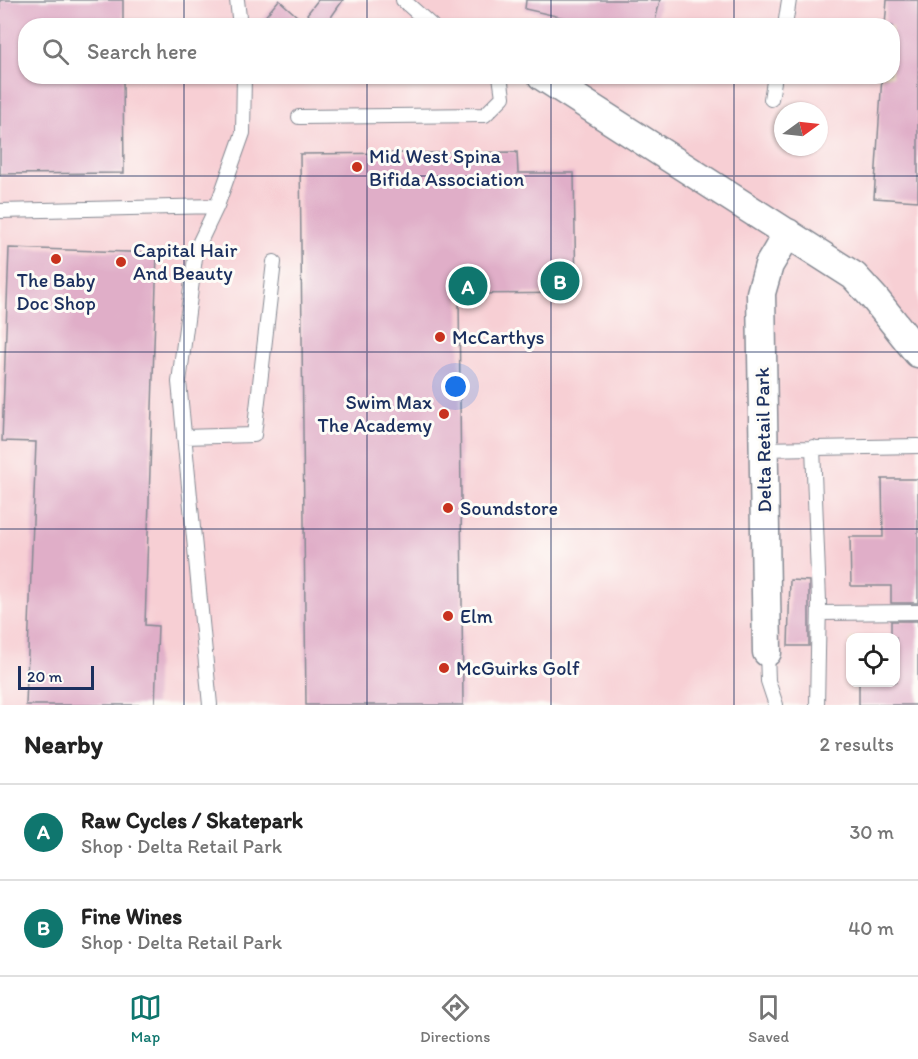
<!DOCTYPE html>
<html lang="en">
<head>
<meta charset="utf-8">
<style>
	body { margin:0; font-family:Itim,sans-serif; background:#f2f2f2; color:#222 }
	.controls { position:absolute; right:18px; bottom:18px; display:grid; overflow:hidden; border-radius:12px; box-shadow:0 2px 4px #0004 }
	.controls button { width:54px; height:54px; display:grid; place-items:center; padding:0; border:0; border-bottom:2px solid #e0e0e0; background:#fff; color:#222; font:30px sans-serif }
	.compass { position:absolute; left:774px; top:102px; width:54px; height:54px; border-radius:50%; background:#fff; box-shadow:0 2px 4px #0004; rotate:75deg }
	.scale { position:absolute; left:18px; bottom:15px; width:76px; box-sizing:border-box; padding-left:6px; border:3px solid #1b2f5e; border-top:0; font-size:16px; line-height:21px; white-space:nowrap; color:#1b2f5e; -webkit-text-stroke:4px #fdfcf7; paint-order:stroke }
	.you { position:absolute; left:456px; top:387px; width:21px; height:21px; margin:-15px; border:4px solid #fff; border-radius:50%; background:#1a73e8; box-shadow:0 0 0 9px #1a73e833 }
	.badge { display:grid; place-items:center; width:39px; height:39px; border-radius:50%; background:#0f766e; color:#fff; font-size:20px; font-weight:700 }
	.pin { position:absolute; translate:-50% -50%; border:3px solid #fff; box-shadow:0 2px 6px #0006 }
	.list { margin:0; padding:0; list-style:none }
	h2 { display:flex; justify-content:space-between; align-items:center; height:78px; margin:0; padding:0 24px; font-size:26px }
	h2 small { font-size:20px; font-weight:400; color:#767676 }
	.list li { display:grid; grid-template-columns:39px 1fr auto; gap:18px; align-items:center; box-sizing:border-box; height:96px; padding:0 24px; border-top:2px solid #e0e0e0 }
	.list b { display:block; font-size:22px; white-space:nowrap }
	.list p { margin:0; font-size:20px; white-space:nowrap; color:#767676 }
	.list em { font-size:20px; font-style:normal; color:#767676 }
	.icon { flex:none; width:33px; height:33px; fill:none; stroke:currentColor; stroke-width:2; stroke-linecap:round; stroke-linejoin:round }
	.map { position:relative; flex:none; width:918px; height:705px; overflow:hidden }
	.search { position:absolute; background:#fff; box-shadow:0 2px 4px #0004; left:18px; right:18px; top:18px; height:66px; display:flex; align-items:center; gap:15px; box-sizing:border-box; padding:0 21px; border-radius:24px; color:#767676; font-size:22px }
	.sheet { height:270px; background:#fff }
	nav { display:flex; justify-content:space-around; align-items:center; box-sizing:border-box; height:84px; border-top:2px solid #e0e0e0; background:#fff; font-size:16px; color:#767676 }
	nav a { display:grid; justify-items:center; gap:3px }
	nav .on { color:#0f766e }
	.map>svg:first-child { display:block }
</style>
</head>
<body>
<div class="map">
<svg width="918" height="705" viewBox="0 0 918 705">
	<rect width="100%" height="100%" fill="#fdfcf7"/>
	<filter id="ink" filterUnits="userSpaceOnUse"><feTurbulence type="fractalNoise" baseFrequency=".0167" numOctaves="2"/><feDisplacementMap in="SourceGraphic" scale="12" xChannelSelector="R" yChannelSelector="G"/><feConvolveMatrix kernelMatrix="1 2 1 2 8 2 1 2 1" color-interpolation-filters="sRGB"/></filter>
	<filter id="wash" filterUnits="userSpaceOnUse"><feTurbulence type="fractalNoise" baseFrequency=".008" numOctaves="4" result="noise"/><feDisplacementMap in="SourceGraphic" scale="24" xChannelSelector="R" yChannelSelector="G"/><feGaussianBlur stdDeviation="1.35" result="paint"/><feColorMatrix in="noise" values="0 0 0 0 0 0 0 0 0 0 0 0 0 0 0 0 0 1.4 0 .05"/><feComposite in="paint" operator="in"/></filter>
	<g filter="url(#wash)">
		<rect width="100%" height="100%" fill="#efe3c5"/>
		<!-- built -->
		<path fill="#f7cfd4" fill-rule="evenodd" d="M0,0H918V705H0ZM26,26H892V76H26ZM783,111H819V147H783ZM850,638H896V682H850Z"/>
		<g id="blocks">
			<!-- building -->
			<path fill="#e0aec8" d="M0,0H123V26H26V76H123L124,173L0,174Z
				M279,0L308,26H257Z
				M318,0H343L325,26L307,14Z
				M526,0H660L654,26H600L525,9Z
				M887,0H918V201L874,198L882,76H892V26H885Z
				M517,152L518,173H574L576,293L459,294L463,705H306L300,154Z
				M9,248L157,253L145,625L158,626L155,705H26L36,442L2,441Z
				M882,479H918V603H891V586H851L850,537H883Z
				M790,580L809,581V646H788Z
				M891,621H918V705H859V682H896V638H891Z"/>
		</g>
	</g>
	<g filter="url(#ink)">
		<use href="#blocks" fill-opacity="0" stroke="#858992" stroke-width="1.5"/>
		<g fill="none" stroke-linecap="round" stroke-linejoin="round">
			<!-- lane casing -->
			<g stroke="#858992" stroke-width="16">
				<path id="lane" d="M237,0L240,26
					M403,0L432,26
					M785,26L789,0
					M771,99L775,76
					M299,117L485,115L503,97L500,76
					M0,211L217,206L243,133L244,76
					M184,437L254,435L274,262
					M813,447L819,601L817,705
					M763,449L918,446
					M819,613L918,612
					M767,652L768,681L776,705
					M210,705L179,382L196,250L217,206"/>
			</g>
			<!-- street casing -->
			<g stroke="#858992" stroke-width="31">
				<path id="street" d="M542,76L854,276L875,299L918,353
					M767,652L761,293L769,265L788,233"/>
			</g>
			<!-- lane -->
			<use href="#lane" stroke="#fff" stroke-width="14"/>
			<!-- street -->
			<use href="#street" stroke="#fff" stroke-width="28"/>
		</g>
	</g>
	<!-- grid -->
	<path fill="none" stroke="#1b2f5e" stroke-width="1.5" stroke-opacity="0.55" d="M184,0V26M367,0V26M551,0V26M734,0V26M184,76V705M367,76V705M551,76V705M734,76V705M0,176H918M0,352H918M0,529H918"/>
	<!-- markers -->
	<g fill="#c8321e" stroke="#fdfcf7" stroke-width="2">
		<circle cx="357" cy="167" r="6"/>
		<circle cx="56" cy="259" r="6"/>
		<circle cx="121" cy="262" r="6"/>
		<circle cx="440" cy="337" r="6"/>
		<circle cx="444" cy="414" r="6"/>
		<circle cx="448" cy="508" r="6"/>
		<circle cx="448" cy="616" r="6"/>
		<circle cx="444" cy="668" r="6"/>
	</g>
	<g text-anchor="middle" stroke-width="6" stroke-linejoin="round" paint-order="stroke">
		<!-- poi labels -->
		<g font-size="20" fill="#1b2f5e" stroke="#fdfcf7" text-anchor="start">
			<text x="369" y="163">Mid West Spina<tspan x="369" dy="23">Bifida Association</tspan></text>
			<text x="133" y="257">Capital Hair<tspan x="133" dy="23">And Beauty</tspan></text>
			<text x="56" y="287" text-anchor="middle">The Baby<tspan x="56" dy="23">Doc Shop</tspan></text>
			<text x="452" y="344">McCarthys</text>
			<text x="432" y="409" text-anchor="end">Swim Max<tspan x="432" dy="23">The Academy</tspan></text>
			<text x="460" y="515">Soundstore</text>
			<text x="460" y="623">Elm</text>
			<text x="456" y="675">McGuirks Golf</text>
		</g>
		<!-- street labels -->
		<g font-size="20" fill="#1b2f5e" stroke="#fdfcf7">
			<text transform="translate(763 440) rotate(-91)" y="7">Delta Retail Park</text>
		</g>
	</g>
</svg>
<div class="controls">
<button><svg class="icon" aria-label="locate" viewBox="0 0 24 24"><circle cx="12" cy="12" r="6"/><path d="M12 2v4M12 18v4M2 12h4M18 12h4"/></svg></button>
</div>
<svg class="compass" viewBox="-18 -18 36 36"><path d="M0-13l5 13h-10z" fill="#e53935"/><path d="M0 13l5-13h-10z" fill="#767676"/></svg>
<div class="scale">20 m</div>
<div class="you"></div>
<div class="pin badge" style="left:468px;top:286px">A</div>
<div class="pin badge" style="left:560px;top:281px">B</div>
<div class="search"><svg class="icon" aria-label="search" viewBox="0 0 24 24"><circle cx="10" cy="10" r="6"/><path d="M15 15l6 6"/></svg>Search here</div>
</div>
<section class="sheet">
<h2>Nearby<small>2 results</small></h2>
<ul class="list">
<li><span class="badge">A</span><div><b>Raw Cycles / Skatepark</b><p>Shop · Delta Retail Park</p></div><em>30 m</em></li>
<li><span class="badge">B</span><div><b>Fine Wines</b><p>Shop · Delta Retail Park</p></div><em>40 m</em></li>
</ul>
</section>
<nav>
<a class="on"><svg class="icon" aria-label="map" viewBox="0 0 24 24"><path d="M3 6l6-2 6 2 6-2v14l-6 2-6-2-6 2zM9 4v14M15 6v14"/></svg>Map</a>
<a><svg class="icon" aria-label="directions" viewBox="0 0 24 24"><path d="M12 3l9 9-9 9-9-9zM9 14v-3h6M13 9l2 2-2 2"/></svg>Directions</a>
<a><svg class="icon" aria-label="saved" viewBox="0 0 24 24"><path d="M7 4h10v16l-5-4-5 4z"/></svg>Saved</a>
</nav>
</body>
</html>
